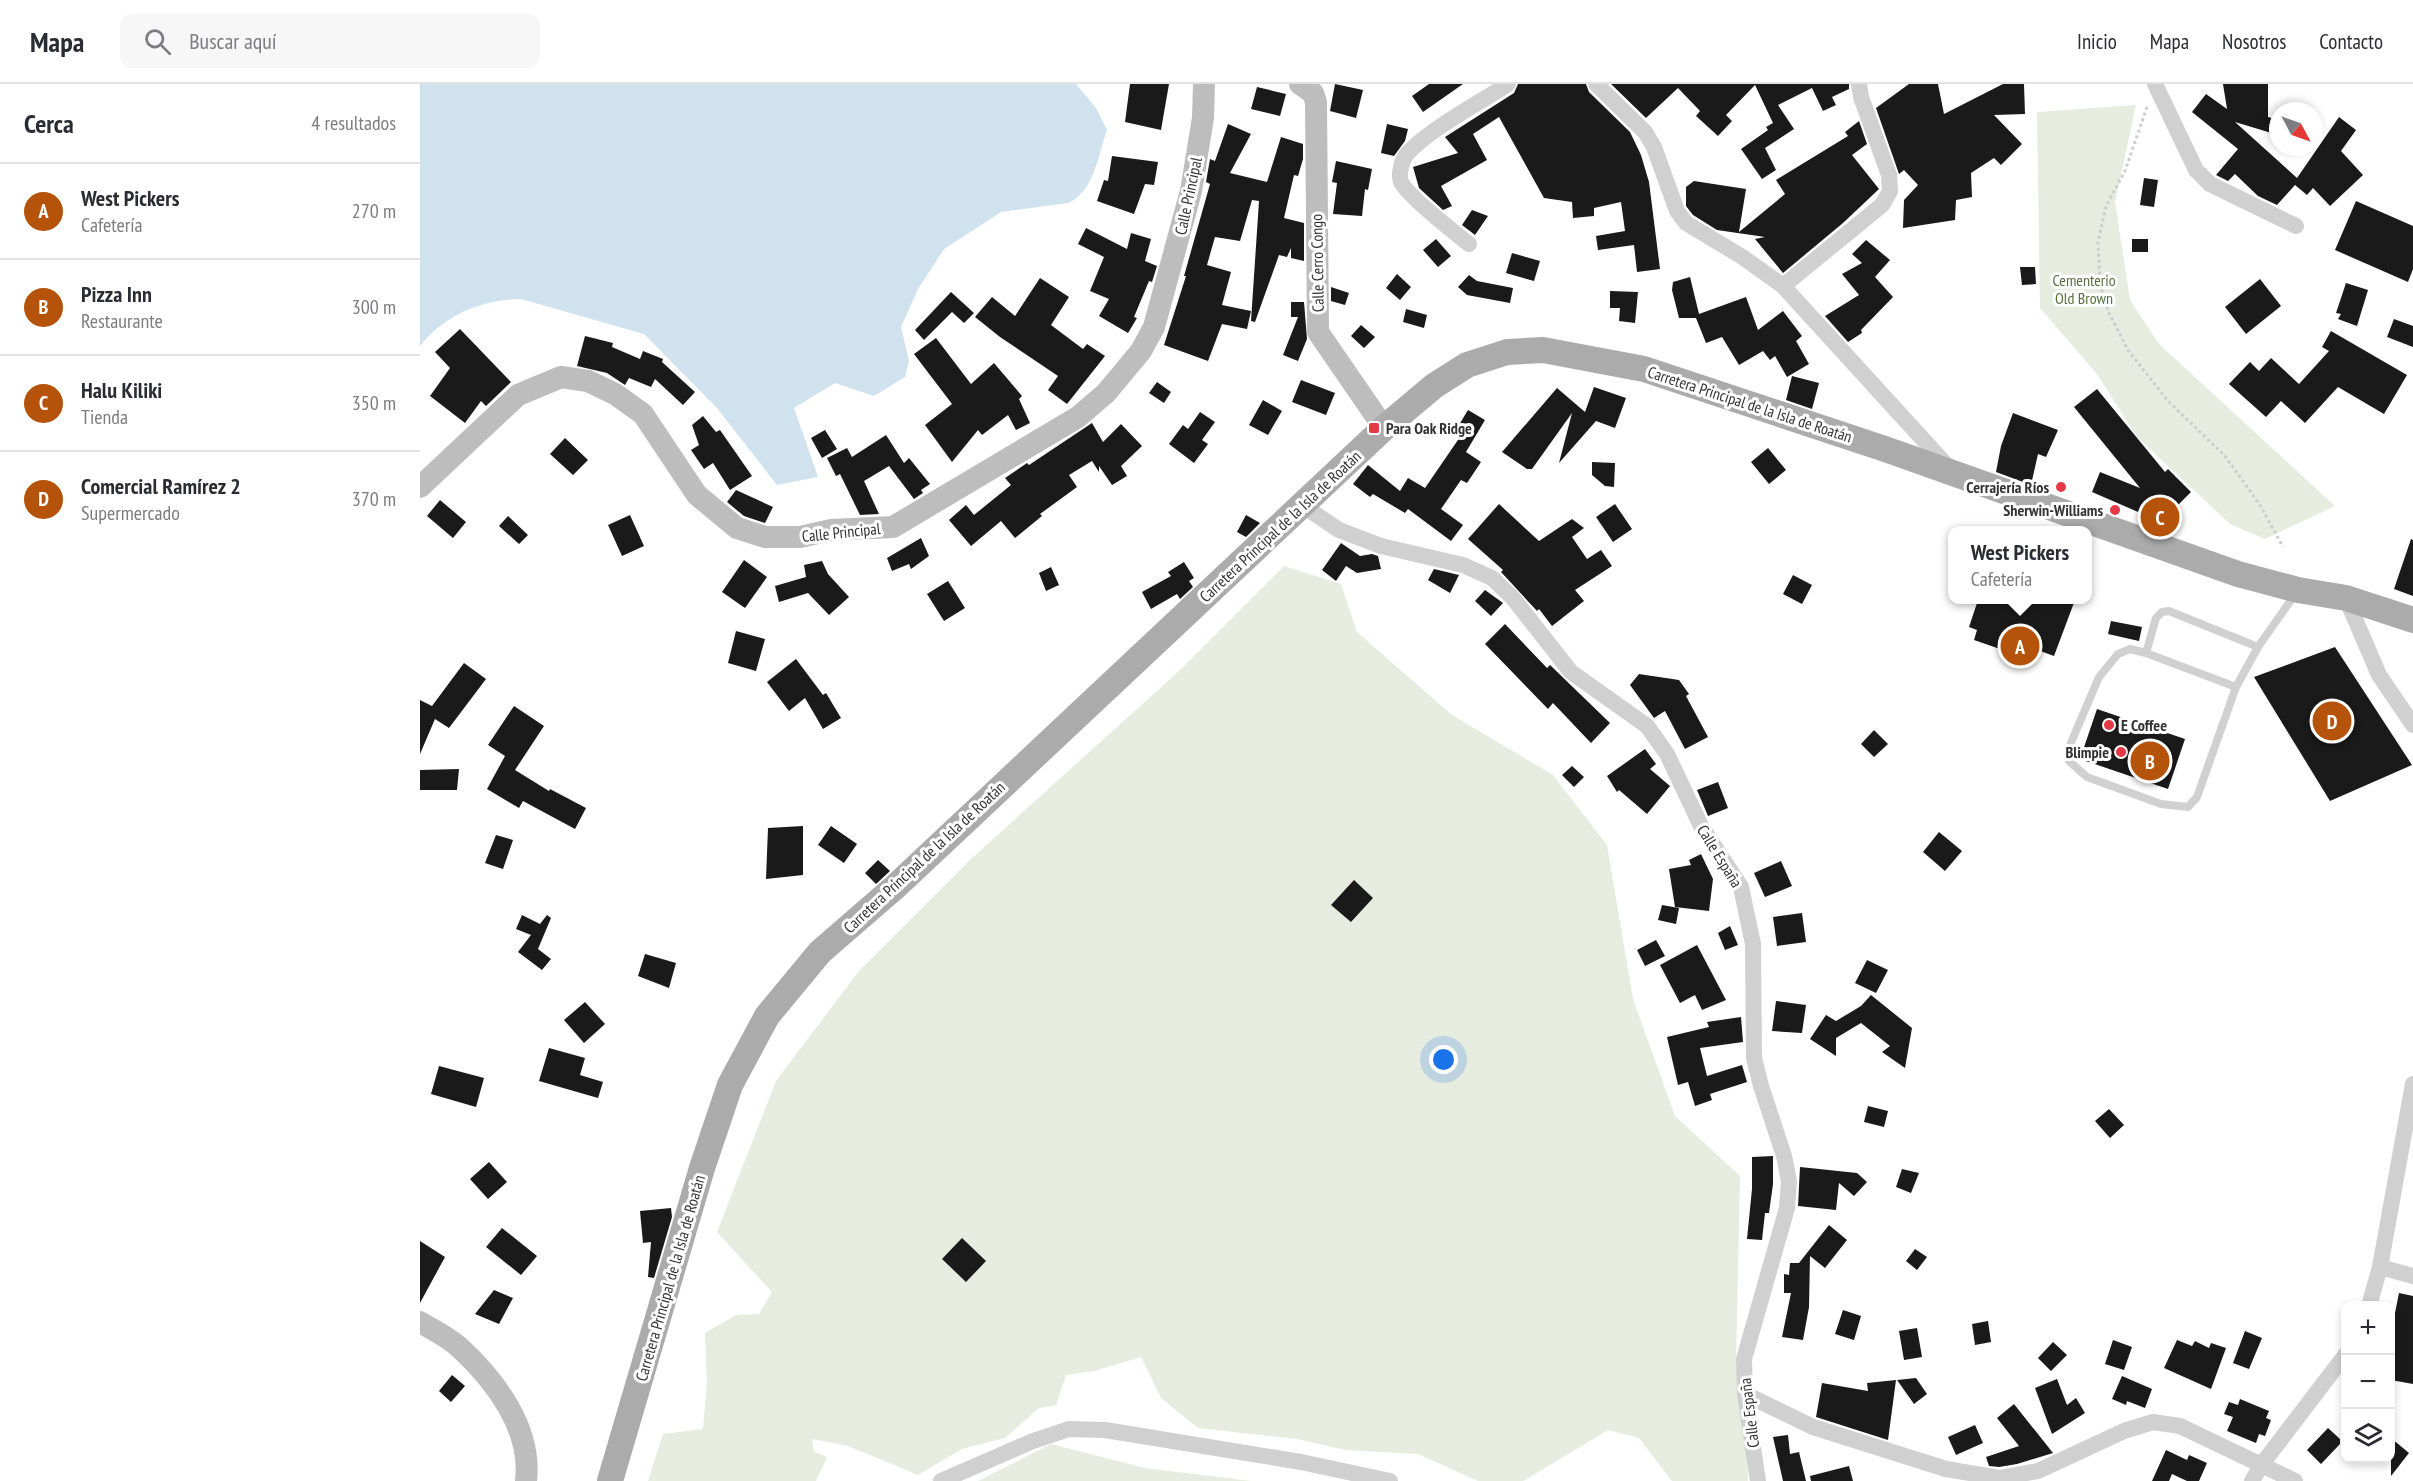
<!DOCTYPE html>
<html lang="es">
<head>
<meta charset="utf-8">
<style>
	body { margin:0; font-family:"PT Sans Narrow",sans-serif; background:#f7f7f7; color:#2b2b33 }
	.controls { position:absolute; right:18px; bottom:18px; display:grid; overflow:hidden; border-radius:12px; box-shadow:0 3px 9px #0003 }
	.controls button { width:54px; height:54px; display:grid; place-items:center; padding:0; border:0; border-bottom:2px solid #e1e1e2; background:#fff; color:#2b2b33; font:30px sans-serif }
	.compass { position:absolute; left:1849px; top:18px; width:54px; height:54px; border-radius:50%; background:#fff; box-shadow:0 3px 9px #0003; rotate:131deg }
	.you { position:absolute; left:1024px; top:976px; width:21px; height:21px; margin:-15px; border:4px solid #fff; border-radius:50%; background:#1a73e8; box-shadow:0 0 0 9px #1a73e833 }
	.badge { display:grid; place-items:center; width:39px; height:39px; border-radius:50%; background:#b45309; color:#fff; font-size:20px; font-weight:700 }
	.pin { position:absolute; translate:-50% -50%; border:3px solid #fff; box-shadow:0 2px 6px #0006 }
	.popup { position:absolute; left:1528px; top:442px; width:144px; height:78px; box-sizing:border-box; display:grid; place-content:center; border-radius:12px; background:#fff; filter:drop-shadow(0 2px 4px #0005); font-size:20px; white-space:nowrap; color:#7c7c81 }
	.popup b { font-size:22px; color:#2b2b33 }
	.popup::after { content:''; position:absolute; left:50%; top:100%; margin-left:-12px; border:12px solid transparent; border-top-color:#fff }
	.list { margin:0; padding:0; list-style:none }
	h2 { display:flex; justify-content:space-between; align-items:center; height:78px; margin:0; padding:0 24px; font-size:26px }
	h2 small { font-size:20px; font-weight:400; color:#7c7c81 }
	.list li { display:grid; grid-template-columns:39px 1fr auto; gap:18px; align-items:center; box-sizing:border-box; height:96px; padding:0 24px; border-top:2px solid #e1e1e2 }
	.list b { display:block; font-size:22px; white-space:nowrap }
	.list p { margin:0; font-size:20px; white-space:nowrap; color:#7c7c81 }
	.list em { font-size:20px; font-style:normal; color:#7c7c81 }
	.icon { flex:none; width:33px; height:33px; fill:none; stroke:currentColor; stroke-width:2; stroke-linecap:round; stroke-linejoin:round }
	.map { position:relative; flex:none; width:1993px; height:1397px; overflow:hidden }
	header { display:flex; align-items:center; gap:36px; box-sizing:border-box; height:84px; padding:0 30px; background:#fff; border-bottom:2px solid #e1e1e2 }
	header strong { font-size:28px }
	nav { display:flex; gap:33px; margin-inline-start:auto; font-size:21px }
	.search { width:420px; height:54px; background:#f7f7f7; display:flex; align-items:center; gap:15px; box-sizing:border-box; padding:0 21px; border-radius:12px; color:#7c7c81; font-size:22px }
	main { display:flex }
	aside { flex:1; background:#fff }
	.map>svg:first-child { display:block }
</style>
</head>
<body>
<header>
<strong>Mapa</strong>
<div class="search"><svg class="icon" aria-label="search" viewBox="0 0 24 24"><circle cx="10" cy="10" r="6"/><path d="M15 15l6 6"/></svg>Buscar aquí</div>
<nav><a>Inicio</a><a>Mapa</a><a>Nosotros</a><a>Contacto</a></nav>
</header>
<main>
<aside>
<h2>Cerca<small>4 resultados</small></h2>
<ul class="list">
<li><span class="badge">A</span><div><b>West Pickers</b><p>Cafetería</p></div><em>270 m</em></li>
<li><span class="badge">B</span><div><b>Pizza Inn</b><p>Restaurante</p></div><em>300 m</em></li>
<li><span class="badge">C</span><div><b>Halu Kiliki</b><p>Tienda</p></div><em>350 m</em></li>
<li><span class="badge">D</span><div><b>Comercial Ramírez 2</b><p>Supermercado</p></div><em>370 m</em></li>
</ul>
</aside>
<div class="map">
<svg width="1993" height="1397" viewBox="0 0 1993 1397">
	<rect width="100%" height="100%" fill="#fff"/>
	<!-- green -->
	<path fill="#e6ecdf" d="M1716,21L1695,118L1710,216L1739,260L1915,422L1845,455L1810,440L1717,353L1677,290L1620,224L1617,28Z
		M864,482L921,500L937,548L1032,631L1133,691L1187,761L1213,915L1255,1032L1320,1092L1316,1281L1326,1327L1328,1397H1252L1219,1354L1188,1346L1103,1397H1058L998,1370L925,1366L877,1355L778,1344L741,1314L721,1273L674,1287L646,1291L636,1321L619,1324L585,1354L542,1365L498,1391L428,1362L392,1355L394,1368L407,1373L396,1397H228L243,1350L283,1345L287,1299L285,1249L316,1231L339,1230L352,1208L297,1148L356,997L439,887L551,775L760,586Z
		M631,1360L725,1384L831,1397H558Z"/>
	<!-- water -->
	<path fill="#cfe2ee" d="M0,0H656L676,24L687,46C678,71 674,108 648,119L581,128L524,165L498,205L481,243L489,277L485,293L454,312L415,299L374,324L398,393L357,401L297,324L224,250L101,215C63,215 24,231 0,262Z"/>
	<!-- building -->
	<path fill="#1a1a1a" d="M710,0H749L741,46L705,38Z
		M915,0L943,6L936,34L910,27Z
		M1009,0H1043L1003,28L992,12Z
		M1098,0H1166L1169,8L1210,48L1221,71L1229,98L1240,185L1217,188L1214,161L1178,166L1176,152L1205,147L1201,118L1174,124V132L1153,134L1152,118L1124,114L1079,33L1053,50L1067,76L1021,102L1032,122L1023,126L999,104L993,83L1038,69L1025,53L1094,9Z
		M1191,0H1429V5L1412,13L1416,21L1403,27L1392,4L1358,21L1374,45L1345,64L1356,86L1342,95L1321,65L1348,46L1346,43L1353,39L1335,1L1306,31L1312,37L1298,52L1276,32L1280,27L1258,4L1226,34Z
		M1489,0H1518L1524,30L1583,0H1604L1605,30L1574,31L1602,60L1581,81L1574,74L1551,89L1552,113L1536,116L1535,136L1483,144L1484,116L1498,101L1484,86L1479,90L1456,24Z
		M1803,0H1848V33L1858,36V51L1815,38L1877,94L1919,33L1936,46L1921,67L1943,91L1910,122L1893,104L1887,111L1875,101L1857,121L1838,112L1815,90L1808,97L1796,91L1818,65L1772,28L1786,10L1807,25Z
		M837,3L866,10L860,32L831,25Z
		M1439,37L1447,60L1432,71L1459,105L1423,139L1363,189L1335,155L1345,153L1297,146L1273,131L1266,122V103L1274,97L1326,105L1319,148L1365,110L1356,96L1428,52L1425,48Z
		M808,40L831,50L810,89L847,98L861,53L883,60V75L878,92L874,91L864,134L884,139V177L871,174V164L867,173L859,171L835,238L831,237L839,117L832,116L820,157L795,153L787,181L811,188L802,221L831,227L827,245L802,240L788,277L744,261L766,192H764L790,100L786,98L790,75L795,77Z
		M967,40L988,45L985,57L974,72L961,69Z
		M692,72L738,78L734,101L725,100L714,130L677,117L684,96L688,97Z
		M916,77L952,85L948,106L945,105L942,132L913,130L917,99L912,98Z
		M1724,94L1738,96L1734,123L1720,121Z
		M1936,117L1993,142V185L1988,198L1915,166Z
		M1052,126L1068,132L1055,151L1042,141Z
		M666,144L707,165L711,149L731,155L725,177L737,182L732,198L729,197L714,233L717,234L708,249L679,232L689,215L670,207L684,173L658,160Z
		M1016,155L1031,172L1018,183L1003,166Z
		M1712,155H1728V168H1712Z
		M1446,156L1470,176L1455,193L1473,213L1441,246L1442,249L1428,258L1405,232L1439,211L1422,190L1442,179L1432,170Z
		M1092,169L1120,177L1114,197L1086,189Z
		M1600,183H1615L1616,200L1602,201Z
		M977,190L991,203L980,216L966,204Z
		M1049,191L1057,197L1093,204L1090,219L1047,211L1038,203Z
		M1270,193L1279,230L1326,213L1338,246L1363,227L1382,252L1376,257L1389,280L1367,293L1355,272L1350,276L1343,267L1319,281L1302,253L1286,259L1276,234H1259L1252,206L1253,198Z
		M620,194L649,213L631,241L663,265L667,260L685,272L647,320L628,306L638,292L580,253L555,233L572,213L595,232Z
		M1840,195L1861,222L1826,250L1805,223Z
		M1926,199L1948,206L1937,242L1918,235L1921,230L1916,229Z
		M911,203L929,209L925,221L911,217Z
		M1190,207L1218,208L1215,239L1199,237L1200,224H1190Z
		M531,208L554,229L544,239L532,228L504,256L495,246Z
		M871,218H884L887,255L878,277L863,271L878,233H871Z
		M986,225L1007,231L1004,244L983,238Z
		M1974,235L1993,242V263L1967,253Z
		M941,241L955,253L944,264L931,252Z
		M40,245L91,298L66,322L61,317L45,339L10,312L30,284L15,268Z
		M1911,247L1987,291L1964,330L1918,303L1885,339L1861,317L1846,333L1809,300L1830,278L1839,287L1851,274L1879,300L1909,267L1902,263Z
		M165,252L193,259L192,263L220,275L223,267L243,275L242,278L275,308L263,321L235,295L231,303L209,294L205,301L187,289L157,282Z
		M516,254L551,300L574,279L602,312L599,315L610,339L596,346L588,331L562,351L558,346L532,378L505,341L532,320L494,270Z
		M1372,292L1399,299L1392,325L1366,316Z
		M881,296L915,309L906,331L872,318Z
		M737,298L751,308L744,319L729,309Z
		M1174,303L1206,314L1195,344L1176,337L1139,379L1152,329L1112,385H1107L1082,368L1137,304L1165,328Z
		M1677,305L1745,388L1748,385L1771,408L1751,428L1760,432L1755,444L1672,408L1680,388L1720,404L1654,323Z
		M843,316L862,327L848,351L829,341Z
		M1048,326L1065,336L1046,368L1061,378L1047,399L1041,396L1021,425L1043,441L1031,457L988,425L985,429L953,410L950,413L933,400L948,381L980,407L988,394L1005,404L1040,353L1034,349Z
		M780,328L795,338L782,356L788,360L774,379L749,360L763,341L768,345Z
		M1593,329L1638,346L1626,373L1618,370L1611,401L1576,388L1581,362Z
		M283,332L296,348L300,346L332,392L310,406L293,379L284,385L271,366L279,361L272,341Z
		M672,339L683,358L701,340L722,362L701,382L707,392L692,401L679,382V388L672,377L649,391L657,403L620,430L622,432L595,454L581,437L551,462L529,436L546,421L554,431L591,401L585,394L607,379L609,381Z
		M405,346L417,365L402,374L391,354Z
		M466,351L484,379L489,374L510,400L501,406L503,409L494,415L469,382L444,397L459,430L440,431L420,390L416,392L407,374L427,364L432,373Z
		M145,354L168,376L153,391L130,370Z
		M1348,364L1366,386L1349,400L1331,378Z
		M1172,378L1195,379L1194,403L1185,402L1172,391Z
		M316,406L353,423L345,439L324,432L307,418Z
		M20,416L46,438L33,454L7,432Z
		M1079,420L1119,457L1152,435L1164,444L1152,453L1167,475L1181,466L1192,482L1155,506L1164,517L1132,542L1119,525L1117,527L1081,488L1083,486L1048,455Z
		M1195,420L1212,445L1193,458L1176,433Z
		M210,431L224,462L202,472L188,441Z
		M826,431L840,439L826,453L817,448Z
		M88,432L108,451L99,460L79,442Z
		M501,454L509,472L491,485L489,480L472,487L467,474Z
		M1991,455L1993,456V512L1974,505Z
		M921,459L940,472L952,470L958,472L961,485L937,489L926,482L916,497L902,486Z
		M324,476L347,493L325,524L302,508Z
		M402,477L408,490L429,513L409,531L388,509L359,518L355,502L386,493L384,481Z
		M764,478L774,494L769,497L773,503L760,515L757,510L731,525L722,508L751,492L748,488Z
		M631,483L639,501L626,507L619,489Z
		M1014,485L1039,491L1030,509L1008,496Z
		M1373,491L1392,501L1382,520L1363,510Z
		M528,497L545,524L524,537L507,510Z
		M1065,506L1083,519L1071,532L1055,517Z
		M1558,516H1655L1634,572L1609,563L1606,574L1554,556L1557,546L1549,543Z
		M1691,537L1722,543L1719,557L1688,550Z
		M1085,540L1127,584L1130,581L1190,639L1171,659L1133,619L1128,625L1065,560Z
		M316,547L345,555L336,587L308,579Z
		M1915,563L1992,681L1910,717L1834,593Z
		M376,575L403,611L406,609L421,634L403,645L385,614L369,627L347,598Z
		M44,579L66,595L29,644L15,635L0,670V616L12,622Z
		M1219,590L1259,596L1269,610L1266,612L1288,653L1265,665L1245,627L1234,634L1210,601Z
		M94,622L124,642L95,686L129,707L130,705L166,724L155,745L103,717L99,724L67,705L85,672L68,661Z
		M1677,625L1765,655L1748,705L1660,675Z
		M1454,646L1468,660L1454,673L1441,660Z
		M1225,665L1236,680L1230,685L1250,702L1227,730L1199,706L1197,708L1187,692Z
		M1152,682L1164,693L1154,703L1142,691Z
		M39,685L37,706H0V686Z
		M1298,698L1308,724L1288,732L1277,706Z
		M383,742V791L346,795L348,744Z
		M411,742L437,760L424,779L398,761Z
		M1519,748L1542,767L1525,787L1503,768Z
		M76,751L93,756L83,785L65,779Z
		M1281,770L1293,795L1289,827L1255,823L1249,785L1271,781L1269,776Z
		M458,776L470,787L456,800L445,789Z
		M1361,777L1372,802L1345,813L1334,789Z
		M934,796L953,814L931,838L911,821Z
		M1242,821L1259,824L1256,840L1238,836Z
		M1382,829L1386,858L1357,862L1353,833Z
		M102,831L120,840L127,831L131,834L118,865L131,875L122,886L98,868L111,851L96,845Z
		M1310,842L1318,861L1305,866L1298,849Z
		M1236,856L1245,872L1225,882L1217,866Z
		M1277,861L1306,916L1282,926L1275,911L1260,919L1240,881Z
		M225,870L256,879L249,904L218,892Z
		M1447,876L1468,886L1456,909L1435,899Z
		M1451,911L1492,944L1485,984L1462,968L1470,962L1441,939L1416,954V972L1390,955L1406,931L1416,937L1441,922Z
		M1356,917L1386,921L1382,949L1352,947Z
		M165,918L185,940L164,959L144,936Z
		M1321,933L1323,958L1280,964L1287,992L1322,981L1327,998L1290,1010L1292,1016L1275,1022L1268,998L1258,1001L1247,953L1289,943L1287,938Z
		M129,964L165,974L160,991L183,998L178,1014L119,997Z
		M19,982L64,994L56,1023L11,1010Z
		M1448,1022L1468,1027L1464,1043L1444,1038Z
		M1689,1025L1704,1041L1690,1054L1675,1037Z
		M1353,1072V1100L1349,1129H1345L1342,1156L1327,1155L1332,1105V1073Z
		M69,1078L87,1098L68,1115L50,1095Z
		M1380,1083L1437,1089L1447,1098L1434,1112L1419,1099L1416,1126L1378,1122Z
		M1482,1085L1499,1089L1491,1109L1476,1103Z
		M251,1124L252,1133L234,1194L228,1193L231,1158L223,1159L220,1127Z
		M1409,1141L1427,1156L1405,1184L1390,1172L1389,1223L1383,1256L1362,1253L1371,1209H1364V1190L1369,1191L1370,1179H1379Z
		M82,1144L117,1172L101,1191L66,1163Z
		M542,1154L566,1177L546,1198L522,1175Z
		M0,1157L25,1173L0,1219Z
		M1495,1165L1507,1173L1497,1186L1486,1177Z
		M74,1206L93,1214L79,1240L55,1230Z
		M1979,1209L1993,1212V1300L1971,1296V1249Z
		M1423,1226L1441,1232L1434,1256L1415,1250Z
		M1568,1237L1571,1258L1555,1261L1552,1240Z
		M1497,1244L1502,1273L1484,1276L1479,1247Z
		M1825,1247L1842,1254L1829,1285L1813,1279Z
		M1693,1256L1712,1263L1704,1286L1685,1280Z
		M1757,1256L1772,1262L1775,1257L1789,1264L1791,1259L1806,1264L1791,1305L1744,1284Z
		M1633,1258L1647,1271L1631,1287L1618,1274Z
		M32,1291L45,1302L31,1318L19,1307Z
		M1702,1292L1732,1305L1725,1324L1707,1317L1706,1321L1692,1315Z
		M1496,1294L1507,1310L1494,1320L1477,1296Z
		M1637,1295L1647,1321L1656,1314L1665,1329L1632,1350L1615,1304Z
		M1476,1296L1468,1356L1396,1333L1402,1299L1448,1307L1447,1299Z
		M1820,1315L1849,1327L1846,1334L1851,1336L1845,1352L1839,1350L1836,1359L1807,1347L1813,1333L1804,1330L1809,1318L1818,1321Z
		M1594,1320L1633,1369L1597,1380L1579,1383L1569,1382L1566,1373L1599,1362L1577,1334Z
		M1555,1341L1563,1359L1536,1371L1528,1353Z
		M1908,1344L1920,1355V1360L1901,1380L1887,1366Z
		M1368,1351L1370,1370L1379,1368L1386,1397H1363L1353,1353Z
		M1971,1354L1989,1369L1971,1392Z
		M1746,1366L1767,1376L1769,1371L1787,1379L1779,1397H1767L1752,1390L1749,1397H1732Z
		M1429,1382L1433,1397H1391L1390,1392Z"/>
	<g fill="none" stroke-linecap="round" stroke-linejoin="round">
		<!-- path -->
		<path stroke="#cdcdcd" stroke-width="3" stroke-dasharray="3 3" stroke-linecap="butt" d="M1727,23L1705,87L1686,122L1678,158L1680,200L1688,227L1708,266L1747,316L1805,372L1840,421L1863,463"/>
		<!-- lane -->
		<path stroke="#d0d0d0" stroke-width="8" d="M1726,569L1736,534L1742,528L1749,527L1838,563
			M1816,603L1726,569L1710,565L1698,570L1679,593L1650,661L1649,677L1667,693L1741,720L1768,723L1777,713L1816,603L1838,563L1876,509"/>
		<!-- street -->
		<path stroke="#d0d0d0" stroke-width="16" d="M1176,0L1225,48L1234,63L1257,127L1266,139L1321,172L1363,202L1530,385
			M1735,0L1776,86L1790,100L1876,142
			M1049,160C1035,149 988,112 981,98C978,90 982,77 986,71C1006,47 1061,18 1088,0
			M1363,202L1462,121L1470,107L1469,91L1441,13L1439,0
			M882,421L919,446L961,462L1043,481L1072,494L1092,513L1151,588L1227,642L1247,670L1281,742L1321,803L1333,860L1334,974L1341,1002L1364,1072L1369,1097L1367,1124L1324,1275L1325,1310L1338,1397
			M1926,514L1959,591L1993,641
			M1960,1183L1993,1192
			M1949,1222L1960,1183L1993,1000
			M1325,1310L1393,1343L1526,1385L1579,1394L1618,1387L1704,1347L1733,1338L1760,1342L1875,1397
			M521,1397L613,1357L649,1345L685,1346L881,1378L970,1397
			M1832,1397L1842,1380L1926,1270"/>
		<!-- secondary -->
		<path stroke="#bdbdbd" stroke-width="22" d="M880,0L893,9L896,18L898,248L964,344
			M0,403L98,311L141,293L168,297L195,310L223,330L277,411L317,444L345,453H380L411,446L473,443L658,333L686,309L721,267L734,243L771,107L783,34L784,0
			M0,1238C13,1246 28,1253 39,1263C76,1297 112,1345 106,1397"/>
		<!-- primary -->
		<path stroke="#ababab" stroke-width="26" d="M190,1397L282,1084L310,1001L347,932L400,868L475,803L964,344L1014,302L1047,281L1087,268L1123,266L1224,285L1465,365L1818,490L1878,506L1926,514L1993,536"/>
	</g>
	<!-- markers -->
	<g fill="#e63946" stroke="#fff" stroke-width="2">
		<rect x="948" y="338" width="12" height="12" rx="3"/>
		<circle cx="1641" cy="403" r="6"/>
		<circle cx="1695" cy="426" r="6"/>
		<circle cx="1689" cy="641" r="6"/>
		<circle cx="1701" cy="668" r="6"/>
	</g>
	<g text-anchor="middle" stroke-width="6" stroke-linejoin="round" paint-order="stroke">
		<!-- street labels -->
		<g font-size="16" fill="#333" stroke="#fff">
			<text transform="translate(768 112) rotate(-78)" y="6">Calle Principal</text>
			<text transform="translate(897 179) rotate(-91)" y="6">Calle Cerro Congo</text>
			<text transform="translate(1330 320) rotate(18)" y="6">Carretera Principal de la Isla de Roatán</text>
			<text transform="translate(860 442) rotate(-43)" y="6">Carretera Principal de la Isla de Roatán</text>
			<text transform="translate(421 448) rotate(-6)" y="6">Calle Principal</text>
			<text transform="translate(1300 772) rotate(58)" y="6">Calle España</text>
			<text transform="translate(504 773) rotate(-43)" y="6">Carretera Principal de la Isla de Roatán</text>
			<text transform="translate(250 1194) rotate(-74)" y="6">Carretera Principal de la Isla de Roatán</text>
			<text transform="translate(1329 1329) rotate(-97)" y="6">Calle España</text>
		</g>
		<!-- park labels -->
		<g font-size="16" fill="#56703f" stroke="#fff">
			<text x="1664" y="202">Cementerio<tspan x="1664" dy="18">Old Brown</tspan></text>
		</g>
		<!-- poi labels -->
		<g font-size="16" font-weight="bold" fill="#333" stroke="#fff" text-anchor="end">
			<text x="966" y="350" text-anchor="start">Para Oak Ridge</text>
			<text x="1629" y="409">Cerrajería Ríos</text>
			<text x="1683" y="432">Sherwin-Williams</text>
			<text x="1701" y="647" text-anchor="start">E Coffee</text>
			<text x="1689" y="674">Blimpie</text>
		</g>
	</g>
</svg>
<div class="controls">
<button>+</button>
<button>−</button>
<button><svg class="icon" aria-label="layers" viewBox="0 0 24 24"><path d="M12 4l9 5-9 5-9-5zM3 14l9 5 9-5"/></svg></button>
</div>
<svg class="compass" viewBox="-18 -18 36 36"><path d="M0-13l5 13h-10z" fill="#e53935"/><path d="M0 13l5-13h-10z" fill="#7c7c81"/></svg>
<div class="you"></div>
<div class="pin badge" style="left:1600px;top:562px">A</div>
<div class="popup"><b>West Pickers</b>Cafetería</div>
<div class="pin badge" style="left:1730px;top:677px">B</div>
<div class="pin badge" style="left:1740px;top:433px">C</div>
<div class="pin badge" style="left:1912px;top:637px">D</div>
</div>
</main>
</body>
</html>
